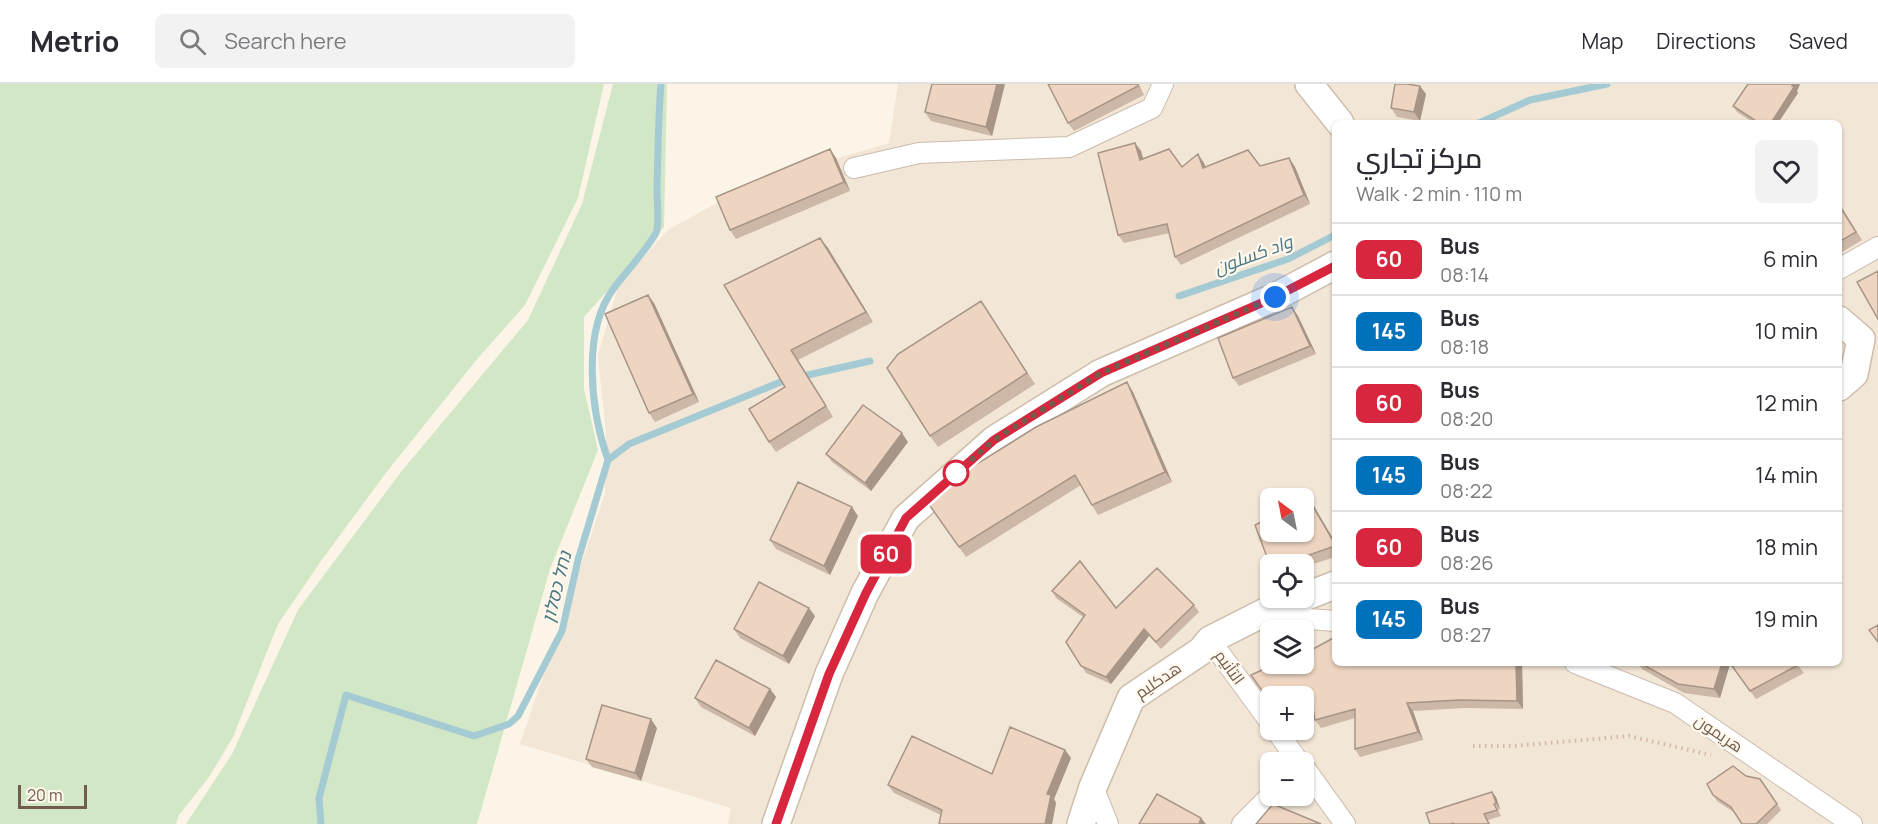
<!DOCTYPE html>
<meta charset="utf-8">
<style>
body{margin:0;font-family:Manrope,Cairo,"Noto Sans Hebrew",sans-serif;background:#f2f2f3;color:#2b2b33;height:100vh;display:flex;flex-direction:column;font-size:22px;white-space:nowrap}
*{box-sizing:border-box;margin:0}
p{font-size:20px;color:#7c7c81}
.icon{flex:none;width:33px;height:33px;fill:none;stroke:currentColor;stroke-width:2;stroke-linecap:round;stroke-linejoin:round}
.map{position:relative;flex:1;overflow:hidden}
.drawer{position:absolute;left:1332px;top:36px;width:510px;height:546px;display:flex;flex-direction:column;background:#fff;border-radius:9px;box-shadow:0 2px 4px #0004}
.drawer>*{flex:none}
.badge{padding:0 12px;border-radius:9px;font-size:21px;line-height:39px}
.needle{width:39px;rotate:328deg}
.buttons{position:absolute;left:1260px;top:404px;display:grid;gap:12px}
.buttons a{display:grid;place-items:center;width:54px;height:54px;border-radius:9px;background:#fff;box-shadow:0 2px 4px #0004;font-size:30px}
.scale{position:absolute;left:18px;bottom:15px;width:69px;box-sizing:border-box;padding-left:6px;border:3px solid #725c4d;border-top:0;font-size:16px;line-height:21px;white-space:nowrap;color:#725c4d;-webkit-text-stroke:4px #fef8ed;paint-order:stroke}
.you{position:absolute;width:30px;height:30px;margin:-15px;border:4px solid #fff;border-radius:50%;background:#1a73e8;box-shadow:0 0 0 9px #1a73e833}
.map>.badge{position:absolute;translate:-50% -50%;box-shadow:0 0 0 3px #fff}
.round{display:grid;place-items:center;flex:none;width:63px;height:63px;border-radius:9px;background:#f2f2f3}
.head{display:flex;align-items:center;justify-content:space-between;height:102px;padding:0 24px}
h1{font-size:28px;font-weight:600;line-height:45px}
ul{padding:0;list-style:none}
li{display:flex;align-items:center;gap:18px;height:72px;padding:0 24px;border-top:2px solid #e1e1e2}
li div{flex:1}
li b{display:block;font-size:22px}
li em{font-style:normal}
li .badge{min-width:66px;font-weight:700;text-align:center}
header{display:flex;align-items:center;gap:36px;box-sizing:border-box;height:84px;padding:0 30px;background:#fff;border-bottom:2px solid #e1e1e2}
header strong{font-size:28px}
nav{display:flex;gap:33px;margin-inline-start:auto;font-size:21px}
.search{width:420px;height:54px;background:#f2f2f3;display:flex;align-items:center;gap:15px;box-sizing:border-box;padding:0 21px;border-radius:9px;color:#7c7c81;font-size:22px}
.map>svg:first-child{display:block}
.residential{fill:#f2e6d6;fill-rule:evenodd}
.green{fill:#d2e7c6}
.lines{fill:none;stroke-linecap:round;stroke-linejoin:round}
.stream{stroke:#a4cad4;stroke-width:7}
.street-casing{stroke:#ccbcae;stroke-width:22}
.secondary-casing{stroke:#cebdab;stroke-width:30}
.path{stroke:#d3b8a4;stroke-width:4;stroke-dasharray:1.5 4.5;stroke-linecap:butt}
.street{stroke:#fff;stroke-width:20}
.secondary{stroke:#fff;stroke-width:27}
.wall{fill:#cdb7a6}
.shaded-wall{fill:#a79587}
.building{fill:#eed5c1;stroke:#a79587;stroke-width:1.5}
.line-casing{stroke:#fff;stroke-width:14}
.line{stroke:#d7263d;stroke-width:9}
.walk{stroke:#725c4d;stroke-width:6;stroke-dasharray:0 10.8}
.stop-dot{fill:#fff;stroke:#d7263d;stroke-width:3}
.labels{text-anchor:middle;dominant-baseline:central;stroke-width:4.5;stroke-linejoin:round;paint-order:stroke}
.street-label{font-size:16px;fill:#725c4d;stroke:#fef8ed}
.water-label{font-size:18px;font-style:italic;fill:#497784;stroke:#fef8ed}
</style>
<header>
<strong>Metrio</strong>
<div class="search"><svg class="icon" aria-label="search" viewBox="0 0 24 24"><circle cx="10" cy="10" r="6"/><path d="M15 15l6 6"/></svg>Search here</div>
<nav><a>Map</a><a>Directions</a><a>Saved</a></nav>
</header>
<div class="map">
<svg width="1878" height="740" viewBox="0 0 1878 740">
<rect width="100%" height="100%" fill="#fbf4e7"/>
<path class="residential" d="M 898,0 L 1878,0 L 1878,740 L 728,740 L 731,724 L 520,660 L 605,410 L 606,349 L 598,271 L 619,200 L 668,146 L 751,100 L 889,59 ZM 1335,39 L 1839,39 L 1839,579 L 1335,579 ZM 1270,414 L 1304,414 L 1304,447 L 1270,447 ZM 1270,480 L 1304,480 L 1304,513 L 1270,513 ZM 1270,546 L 1304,546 L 1304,579 L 1270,579 ZM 1270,612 L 1304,612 L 1304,645 L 1270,645 ZM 1270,678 L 1304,678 L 1304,711 L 1270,711 Z"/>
<path class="green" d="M 0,0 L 604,0 L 578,114 L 525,221 L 478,274 L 385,390 L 321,477 L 278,540 L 233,653 L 209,693 L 179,731 L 176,740 L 0,740 Z
M 613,0 L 667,0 L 664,143 L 584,233 L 584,305 L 598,366 L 550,485 L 477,740 L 186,740 L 232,670 L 298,526 L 401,388 L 528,236 L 582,120 Z"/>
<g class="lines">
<path class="stream" d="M 1479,39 L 1530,16 L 1607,0
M 1179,212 L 1288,175 L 1335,151
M 799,293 L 870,277
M 608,376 C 591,328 581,247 614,204 C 622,193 655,156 657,146 C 659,133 657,118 657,105 C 658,70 658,35 661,0
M 321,740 L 319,714 L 346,611 L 474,652 L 509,640 L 518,632 L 562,547 L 578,476 L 608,376 L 629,360 L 788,295"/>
<defs>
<path id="street" d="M 854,84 L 919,69 L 1069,63 L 1152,24 L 1163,0
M 1839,185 L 1878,163
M 1269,526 L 1295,534 L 1335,537
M 1210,556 L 1270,638
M 1575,579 L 1675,619 L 1852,740
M 1275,645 L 1299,678
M 1304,683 L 1345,740
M 1093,703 L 1108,740
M 1242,740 L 1271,711"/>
<path id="secondary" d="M 1309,0 L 1340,39
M 1839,236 L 1861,255 L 1854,290 L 1839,303
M 1304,513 L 1335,501
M 776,740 L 829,590 L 865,509 L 906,434 L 994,356 L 1101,289 L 1275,213 L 1335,181
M 1081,740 L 1093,703 L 1131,614 L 1201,567 L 1210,556 L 1269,526 L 1303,513"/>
</defs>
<use href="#street" class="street-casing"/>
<use href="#secondary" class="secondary-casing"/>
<path class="path" d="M 1473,662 L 1514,662 L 1629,652 L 1711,671"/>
<use href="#street" class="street"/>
<use href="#secondary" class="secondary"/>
</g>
<path class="wall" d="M 932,0 L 1005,0 L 992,52 L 931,37 L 925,28 Z
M 1048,0 L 1139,0 L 1144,11 L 1074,47 L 1068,39 Z
M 1748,0 L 1800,0 L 1797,7 L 1798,9 L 1778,39 L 1754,39 L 1737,28 L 1733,22 Z
M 1426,10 L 1420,37 L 1397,33 L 1391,24 Z
M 1135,59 L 1141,67 L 1143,75 L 1182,83 L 1204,79 L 1205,83 L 1260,82 L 1289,74 L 1295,83 L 1310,120 L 1181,181 L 1175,173 L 1170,149 L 1124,159 L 1118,151 Z
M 830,65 L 836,74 L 850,107 L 736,155 L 730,146 Z
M 1839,119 L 1862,156 L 1839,170 Z
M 828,164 L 873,238 L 798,276 L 833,333 L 776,368 L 769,358 L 785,303 L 724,201 Z
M 981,217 L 1035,300 L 938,363 L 930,352 Z
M 654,219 L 699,318 L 655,338 L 649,329 Z
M 1292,223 L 1298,232 L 1316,270 L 1239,302 L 1233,294 Z
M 1127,298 L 1133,308 L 1172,398 L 1098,431 L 1092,421 L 1081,401 L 966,473 L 928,419 Z
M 908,358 L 871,407 L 832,378 L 826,370 Z
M 1308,414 L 1335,458 L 1335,473 L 1304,483 L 1304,480 L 1270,480 Z
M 858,432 L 830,491 L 776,465 L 770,456 Z
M 1052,507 L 1116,524 L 1194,521 L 1199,528 L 1161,565 L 1149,552 L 1111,600 L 1086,589 L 1066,558 L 1083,533 L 1056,514 Z
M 815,532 L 789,580 L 740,554 L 734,545 Z
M 1335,579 L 1522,579 L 1523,625 L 1464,624 L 1413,627 L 1423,656 L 1360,673 L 1355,665 L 1355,634 L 1321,644 L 1315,636 L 1312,617 L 1304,621 L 1304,612 L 1270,612 Z
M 1638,579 L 1796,579 L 1804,589 L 1756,615 L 1730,580 L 1720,614 L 1684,609 L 1642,585 Z
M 770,605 L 776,613 L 755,652 L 701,623 L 695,614 Z
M 657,644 L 641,697 L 592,683 L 586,675 Z
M 1065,666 L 1071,674 L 1054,715 L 1056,719 L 1052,740 L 939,740 L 941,731 L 894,709 L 888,701 L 992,690 Z
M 1746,692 L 1760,695 L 1781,726 L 1767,740 L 1742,740 L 1735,729 L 1717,717 L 1713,711 Z
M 1492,708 L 1496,713 L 1500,725 L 1498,726 L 1501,732 L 1488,736 L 1490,740 L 1430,740 Z"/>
<path class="shaded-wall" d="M 997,0 L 1005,0 L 992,52 L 986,43 Z
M 1793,0 L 1800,0 L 1797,7 L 1798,9 L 1778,39 L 1771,39 Z
M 1420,2 L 1426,10 L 1420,37 L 1414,28 Z
M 1135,59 L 1141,67 L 1146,85 L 1140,76 Z
M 830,65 L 836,74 L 850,107 L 844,98 Z
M 1198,70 L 1204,79 L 1209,92 L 1203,84 Z
M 1289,74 L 1295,83 L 1310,120 L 1304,111 Z
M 820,154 L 828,164 L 873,238 L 866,228 Z
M 648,211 L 654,219 L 699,318 L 693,310 Z
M 1292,223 L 1298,232 L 1316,270 L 1310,262 Z
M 791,266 L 798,276 L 833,333 L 826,322 Z
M 1127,298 L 1133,308 L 1172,398 L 1165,388 Z
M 902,349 L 908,358 L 871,407 L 865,399 Z
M 1308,414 L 1314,422 L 1335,458 L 1335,460 Z
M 852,423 L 858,432 L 830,491 L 824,482 Z
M 809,524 L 815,532 L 789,580 L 783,572 Z
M 1144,545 L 1149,552 L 1111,600 L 1106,593 Z
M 1516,579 L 1522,579 L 1523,625 L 1517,617 Z
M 1722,579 L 1730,580 L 1720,614 L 1714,605 Z
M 770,605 L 776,613 L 755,652 L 749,644 Z
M 1407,619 L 1413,627 L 1423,656 L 1418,648 Z
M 651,635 L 657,644 L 641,697 L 635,689 Z
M 1065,666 L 1071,674 L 1054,715 L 1056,719 L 1052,740 L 1045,740 L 1047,710 Z
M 1492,708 L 1496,713 L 1500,725 L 1496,719 Z
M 1201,734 L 1206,740 L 1199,740 Z"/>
<path class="building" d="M 932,0 L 997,0 L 986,43 L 925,28 Z
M 1048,0 L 1137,0 L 1138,2 L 1068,39 Z
M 1395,0 L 1407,0 L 1420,2 L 1414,28 L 1391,24 Z
M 1748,0 L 1793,0 L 1792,2 L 1794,3 L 1771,39 L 1759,39 L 1733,22 Z
M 1135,59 L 1140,76 L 1169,65 L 1182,83 L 1198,70 L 1203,84 L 1248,66 L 1260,82 L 1289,74 L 1304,111 L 1175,173 L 1167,140 L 1118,151 L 1098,69 Z
M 830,65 L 844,98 L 730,146 L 716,113 Z
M 1839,121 L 1856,148 L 1839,158 Z
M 820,154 L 866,228 L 791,266 L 826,322 L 769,358 L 749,325 L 785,303 L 724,201 Z
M 1878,187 L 1878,235 L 1857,198 Z
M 648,211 L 693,310 L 649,329 L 605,230 Z
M 981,217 L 1027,289 L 930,352 L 887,284 L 898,270 Z
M 1292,223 L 1310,262 L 1233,294 L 1218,254 Z
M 1127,298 L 1165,388 L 1092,421 L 1075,391 L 959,463 L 928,419 L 964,388 L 1036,343 Z
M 863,321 L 902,349 L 865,399 L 826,370 Z
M 798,398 L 852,423 L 824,482 L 770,456 Z
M 1308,414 L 1335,460 L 1335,462 L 1283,480 L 1270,481 L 1255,441 L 1270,433 L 1270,447 L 1304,447 L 1304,416 Z
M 1080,477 L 1116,524 L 1157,484 L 1194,521 L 1156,558 L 1144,545 L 1106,593 L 1081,582 L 1066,558 L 1085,531 L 1052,507 Z
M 759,498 L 809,524 L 783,572 L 734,545 Z
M 1878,541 L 1878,558 L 1869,546 Z
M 1335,553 L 1335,579 L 1516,579 L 1517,617 L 1459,616 L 1407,619 L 1418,648 L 1355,665 L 1355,625 L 1315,636 L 1310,607 L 1299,612 L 1270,612 L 1270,618 L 1251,591 L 1277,579 L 1304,579 L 1304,570 Z
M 716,576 L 770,605 L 749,644 L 695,614 Z
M 1640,579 L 1722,579 L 1714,605 L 1678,600 Z
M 1730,579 L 1796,579 L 1798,581 L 1750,607 Z
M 602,621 L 651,635 L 635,689 L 586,675 Z
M 1010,643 L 1065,666 L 1047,710 L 1051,711 L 1045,740 L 939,740 L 942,726 L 888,701 L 912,652 L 992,690 Z
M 1733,682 L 1746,692 L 1760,695 L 1777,720 L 1756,740 L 1742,740 L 1731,723 L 1713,711 L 1707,700 Z
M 1492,708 L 1496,719 L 1494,720 L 1497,726 L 1484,730 L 1489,740 L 1454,740 L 1453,739 L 1451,740 L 1430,740 L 1426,729 Z
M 1157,710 L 1201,734 L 1199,740 L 1139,740 Z
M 1273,720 L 1321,740 L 1256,740 Z"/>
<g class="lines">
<defs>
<path id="line" d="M 776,740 L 829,590 L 866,509 L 906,434 L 994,356 L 1101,289 L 1275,213 L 1335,182"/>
</defs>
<use href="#line" class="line-casing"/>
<use href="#line" class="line"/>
<path class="walk" d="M 956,389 L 994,356 L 1101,289 L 1275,213"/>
</g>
<circle class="stop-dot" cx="956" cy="389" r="12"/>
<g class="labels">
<g class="street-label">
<text transform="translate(1230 583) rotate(54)">التأنيم</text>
<text transform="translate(1158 596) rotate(-34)">هدكليم</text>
<text transform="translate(1719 649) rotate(34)">هريمون</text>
</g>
<g class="water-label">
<text transform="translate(1253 170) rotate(-20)">واد كسلون</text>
<text transform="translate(556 503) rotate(-76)">נחל כסלון</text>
</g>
</g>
</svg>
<div class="buttons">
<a><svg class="needle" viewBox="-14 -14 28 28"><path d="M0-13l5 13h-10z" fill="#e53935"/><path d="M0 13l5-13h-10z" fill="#7c7c81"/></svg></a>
<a><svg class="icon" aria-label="locate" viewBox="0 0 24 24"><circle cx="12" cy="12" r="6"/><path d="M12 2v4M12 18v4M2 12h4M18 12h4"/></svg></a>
<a><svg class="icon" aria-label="layers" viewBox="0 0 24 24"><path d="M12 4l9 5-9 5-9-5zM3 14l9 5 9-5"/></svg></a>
<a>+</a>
<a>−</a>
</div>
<div class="scale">20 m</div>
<div class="you" style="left:1275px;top:213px"></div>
<b class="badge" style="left:886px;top:470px;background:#d7263d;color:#fff">60</b>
<section class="drawer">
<div class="head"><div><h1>مركز تجاري</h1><p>Walk · 2 min · 110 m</p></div><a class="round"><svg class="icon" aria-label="heart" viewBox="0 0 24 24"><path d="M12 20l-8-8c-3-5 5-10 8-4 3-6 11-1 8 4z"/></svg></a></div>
<ul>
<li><span class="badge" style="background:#d7263d;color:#fff">60</span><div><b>Bus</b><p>08:14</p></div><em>6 min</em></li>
<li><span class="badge" style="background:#0072bc;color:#fff">145</span><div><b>Bus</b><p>08:18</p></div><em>10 min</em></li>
<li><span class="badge" style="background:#d7263d;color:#fff">60</span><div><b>Bus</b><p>08:20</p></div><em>12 min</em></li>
<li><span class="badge" style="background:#0072bc;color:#fff">145</span><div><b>Bus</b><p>08:22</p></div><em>14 min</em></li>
<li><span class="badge" style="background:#d7263d;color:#fff">60</span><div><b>Bus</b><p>08:26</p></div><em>18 min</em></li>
<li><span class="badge" style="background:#0072bc;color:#fff">145</span><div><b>Bus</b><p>08:27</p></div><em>19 min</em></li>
</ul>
</section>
</div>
